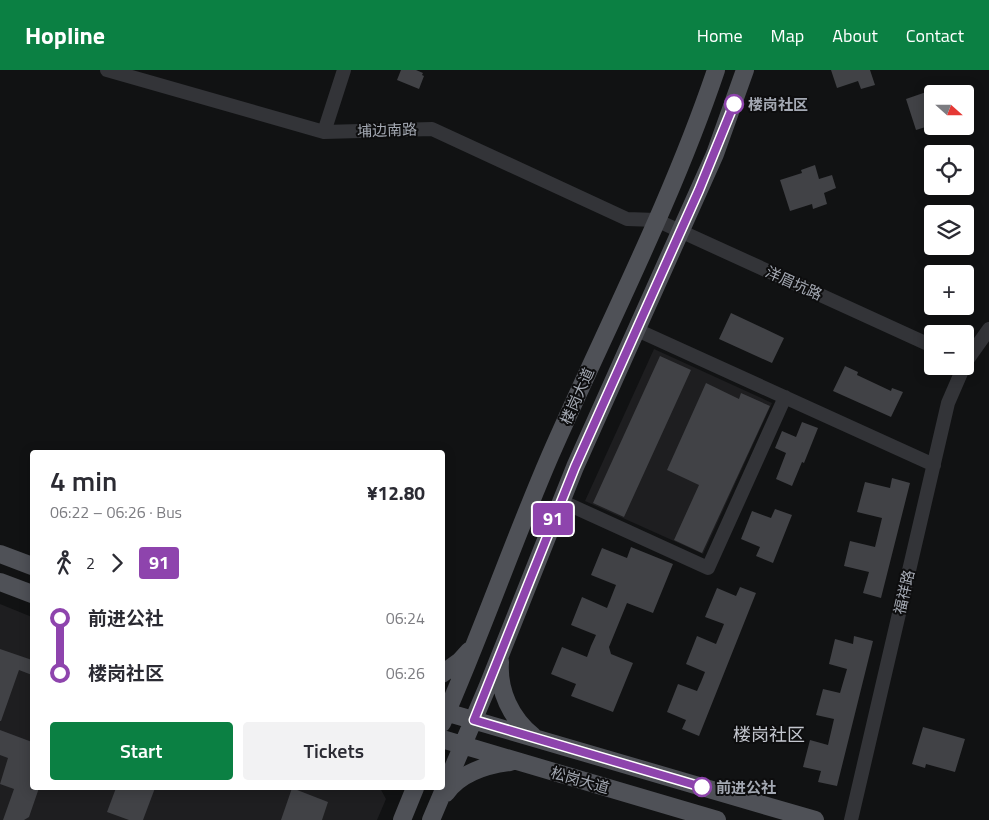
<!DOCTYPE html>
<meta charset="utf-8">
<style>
body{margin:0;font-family:"Titillium Web","Noto Sans SC",sans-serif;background:#f2f2f3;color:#2b2b33;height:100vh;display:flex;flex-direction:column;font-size:19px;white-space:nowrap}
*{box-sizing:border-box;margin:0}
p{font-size:16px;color:#7c7c81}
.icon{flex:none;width:28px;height:28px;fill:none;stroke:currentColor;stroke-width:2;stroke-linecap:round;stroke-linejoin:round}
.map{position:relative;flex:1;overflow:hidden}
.details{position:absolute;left:30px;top:380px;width:415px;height:340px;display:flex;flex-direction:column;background:#fff;border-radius:5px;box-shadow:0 2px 12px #0003}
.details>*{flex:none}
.badge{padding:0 10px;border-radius:4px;font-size:18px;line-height:32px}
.needle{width:32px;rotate:111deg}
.controls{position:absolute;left:924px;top:15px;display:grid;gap:10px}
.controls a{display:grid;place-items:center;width:50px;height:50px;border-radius:5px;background:#fff;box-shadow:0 2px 12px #0003;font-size:25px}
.map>.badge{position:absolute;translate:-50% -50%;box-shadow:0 0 0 2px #fff}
.legs{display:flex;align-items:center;gap:8px;height:55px;padding:0 20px;font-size:16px}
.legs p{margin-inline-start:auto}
.head{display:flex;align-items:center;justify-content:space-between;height:85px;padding:0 20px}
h1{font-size:28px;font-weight:600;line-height:38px}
.cta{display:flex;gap:10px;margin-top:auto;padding:10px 20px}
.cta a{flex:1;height:58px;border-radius:5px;background:#0b8043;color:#fff;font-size:20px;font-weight:600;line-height:58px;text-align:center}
.cta a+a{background:#f2f2f3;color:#2b2b33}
ul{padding:0 20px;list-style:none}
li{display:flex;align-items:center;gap:18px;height:55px;font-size:19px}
li i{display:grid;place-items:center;width:8px;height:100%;margin:0 6px;background:currentColor}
li i::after{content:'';width:12px;height:12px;margin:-6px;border:4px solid;border-radius:50%;background:#fff}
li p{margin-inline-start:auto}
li:first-child i{background:linear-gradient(#0000 50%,currentColor 0)}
li:last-child i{background:linear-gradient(currentColor 50%,#0000 0)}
header{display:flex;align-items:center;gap:30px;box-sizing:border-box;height:70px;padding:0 25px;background:#0b8043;color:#fff}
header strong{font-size:24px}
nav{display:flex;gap:28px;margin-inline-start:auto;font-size:18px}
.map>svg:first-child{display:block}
.built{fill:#1e1e20}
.building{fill:#414246}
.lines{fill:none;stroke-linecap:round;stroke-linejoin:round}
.minor{stroke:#333438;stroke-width:14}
.major{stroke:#4f5157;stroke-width:18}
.line-1-casing{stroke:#fff;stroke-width:11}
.line-1{stroke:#8e44ad;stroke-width:8}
.stop-1-dot{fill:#fff;stroke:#8e44ad;stroke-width:2.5}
.labels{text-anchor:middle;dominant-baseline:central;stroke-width:4;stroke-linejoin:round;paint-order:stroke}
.stop-label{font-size:15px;font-weight:bold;fill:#a4a9b3;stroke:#0d0d0e;text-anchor:start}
.street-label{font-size:15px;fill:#a4a9b3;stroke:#0d0d0e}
.quarter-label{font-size:18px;fill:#c4c7cf;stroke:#0d0d0e}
</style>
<header>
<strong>Hopline</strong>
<nav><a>Home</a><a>Map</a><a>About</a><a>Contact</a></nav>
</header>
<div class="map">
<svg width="989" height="750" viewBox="0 0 989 750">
<rect width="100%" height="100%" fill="#111213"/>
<path class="built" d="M 654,279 L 772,333 L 703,484 L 585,431 Z
M 0,534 L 32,547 L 32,718 L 380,718 L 386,729 L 377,750 L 0,750 Z"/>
<path class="building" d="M 401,0 L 416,0 L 423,3 L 422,5 L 424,6 L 419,19 L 397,10 Z
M 831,0 L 870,0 L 875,15 L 861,19 L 858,11 L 837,18 Z
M 932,20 L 932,55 L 916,60 L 906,29 Z
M 815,95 L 819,109 L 832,105 L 836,118 L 824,123 L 827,134 L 813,139 L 812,134 L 790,141 L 780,110 L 802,103 L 801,100 Z
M 731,243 L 784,268 L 772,293 L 719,269 Z
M 660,286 L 691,300 L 624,447 L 593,433 Z
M 845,296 L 858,302 L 857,305 L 891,321 L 892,318 L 903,322 L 891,347 L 833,321 Z
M 706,313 L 739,329 L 741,323 L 770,336 L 702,483 L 674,470 L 699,415 L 667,400 Z
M 802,352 L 818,358 L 804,393 L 802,392 L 792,416 L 776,409 L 786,383 L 775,378 L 782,361 L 796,367 Z
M 892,408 L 910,413 L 881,528 L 863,523 L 869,502 L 844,496 L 850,471 L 875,477 L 882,448 L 857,442 L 865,412 L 890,418 Z
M 775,439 L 792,445 L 773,493 L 756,486 L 760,477 L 741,469 L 752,441 L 771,448 Z
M 631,477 L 673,494 L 653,543 L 627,533 L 609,577 L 611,584 L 633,593 L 613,642 L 571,626 L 576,614 L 551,604 L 562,577 L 587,587 L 591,576 L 596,565 L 571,555 L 582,527 L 607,538 L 616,515 L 591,505 L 602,478 L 627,488 Z
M 740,517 L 756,523 L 699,666 L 682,659 L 686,650 L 667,642 L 678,614 L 697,621 L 701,612 L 705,602 L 686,594 L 697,566 L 716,574 L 724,554 L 705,547 L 717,518 L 736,526 Z
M 854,566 L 873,571 L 837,716 L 818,712 L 821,701 L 803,697 L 810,670 L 828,675 L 834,649 L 816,645 L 823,619 L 840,623 L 847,599 L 829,594 L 835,569 L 853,574 Z
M 0,579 L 32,590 L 32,605 L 19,600 L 1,651 L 0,651 Z
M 923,657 L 965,669 L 955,702 L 926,694 L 925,698 L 912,694 Z
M 0,660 L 32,672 L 32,718 L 39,718 L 29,747 L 24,750 L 3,750 L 14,719 L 0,714 L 8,688 L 0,685 Z
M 116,718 L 155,718 L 143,750 L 129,750 L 107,742 Z
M 292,718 L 328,732 L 322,750 L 281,750 Z"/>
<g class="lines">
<path class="minor" d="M 107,0 L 324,62 L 432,59 L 627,149 L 656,150 L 932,276
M 324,62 L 344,0
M 637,260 L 934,395
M 965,293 L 989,259
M 561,431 L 708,498 L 785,327
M 851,750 L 948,333 L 964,296"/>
<path class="major" d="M 0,484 L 32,496
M 0,512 L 32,524
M 500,592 C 498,621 511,648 533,666
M 442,604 L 460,591 L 469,581
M 442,641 L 815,750
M 442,653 C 481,565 512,474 550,386 C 606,258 671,133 716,0
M 442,669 L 717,750
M 446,723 C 461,702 486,695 510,692
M 402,750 L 415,718
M 431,750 L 487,618 L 575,397 L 715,84 L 745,0"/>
</g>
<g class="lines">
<defs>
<path id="line-1" d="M 702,717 L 474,650 L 575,397 L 699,120 L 734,34"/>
</defs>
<use href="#line-1" class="line-1-casing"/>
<use href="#line-1" class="line-1"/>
</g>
<g class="stop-1-dot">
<circle cx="734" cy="34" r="9"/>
<circle cx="702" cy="717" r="9"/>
</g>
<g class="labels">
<g class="stop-label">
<text x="748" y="34">楼岗社区</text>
<text x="716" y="717">前进公社</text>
</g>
<g class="street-label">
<text transform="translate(387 60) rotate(-2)">埔边南路</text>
<text transform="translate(794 213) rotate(24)">洋眉坑路</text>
<text transform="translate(577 326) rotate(-66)">楼岗大道</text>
<text transform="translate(904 522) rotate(-77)">福祥路</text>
<text transform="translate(580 710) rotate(16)">松岗大道</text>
</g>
<g class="quarter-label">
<text x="769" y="664">楼岗社区</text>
</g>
</g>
</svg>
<div class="controls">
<a><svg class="needle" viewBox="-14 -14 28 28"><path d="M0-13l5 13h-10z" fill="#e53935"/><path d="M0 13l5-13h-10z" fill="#7c7c81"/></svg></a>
<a><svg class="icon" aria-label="locate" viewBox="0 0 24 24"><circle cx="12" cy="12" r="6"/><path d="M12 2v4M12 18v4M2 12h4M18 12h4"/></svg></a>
<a><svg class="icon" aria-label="layers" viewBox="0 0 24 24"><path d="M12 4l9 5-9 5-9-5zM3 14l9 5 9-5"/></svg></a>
<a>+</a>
<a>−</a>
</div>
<b class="badge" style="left:553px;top:449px;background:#8e44ad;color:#fff">91</b>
<section class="details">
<div class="head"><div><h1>4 min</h1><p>06:22 – 06:26 · Bus</p></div><b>¥12.80</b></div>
<div class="legs"><svg class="icon" aria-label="walk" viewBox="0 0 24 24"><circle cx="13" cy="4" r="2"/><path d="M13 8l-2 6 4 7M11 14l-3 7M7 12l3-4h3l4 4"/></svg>2<svg class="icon" aria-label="forward" viewBox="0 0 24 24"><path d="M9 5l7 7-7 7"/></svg><b class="badge" style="background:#8e44ad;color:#fff">91</b></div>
<ul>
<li><i style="color:#8e44ad"></i><b>前进公社</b><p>06:24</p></li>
<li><i style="color:#8e44ad"></i><b>楼岗社区</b><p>06:26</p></li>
</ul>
<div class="cta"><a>Start</a><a>Tickets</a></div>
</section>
</div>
